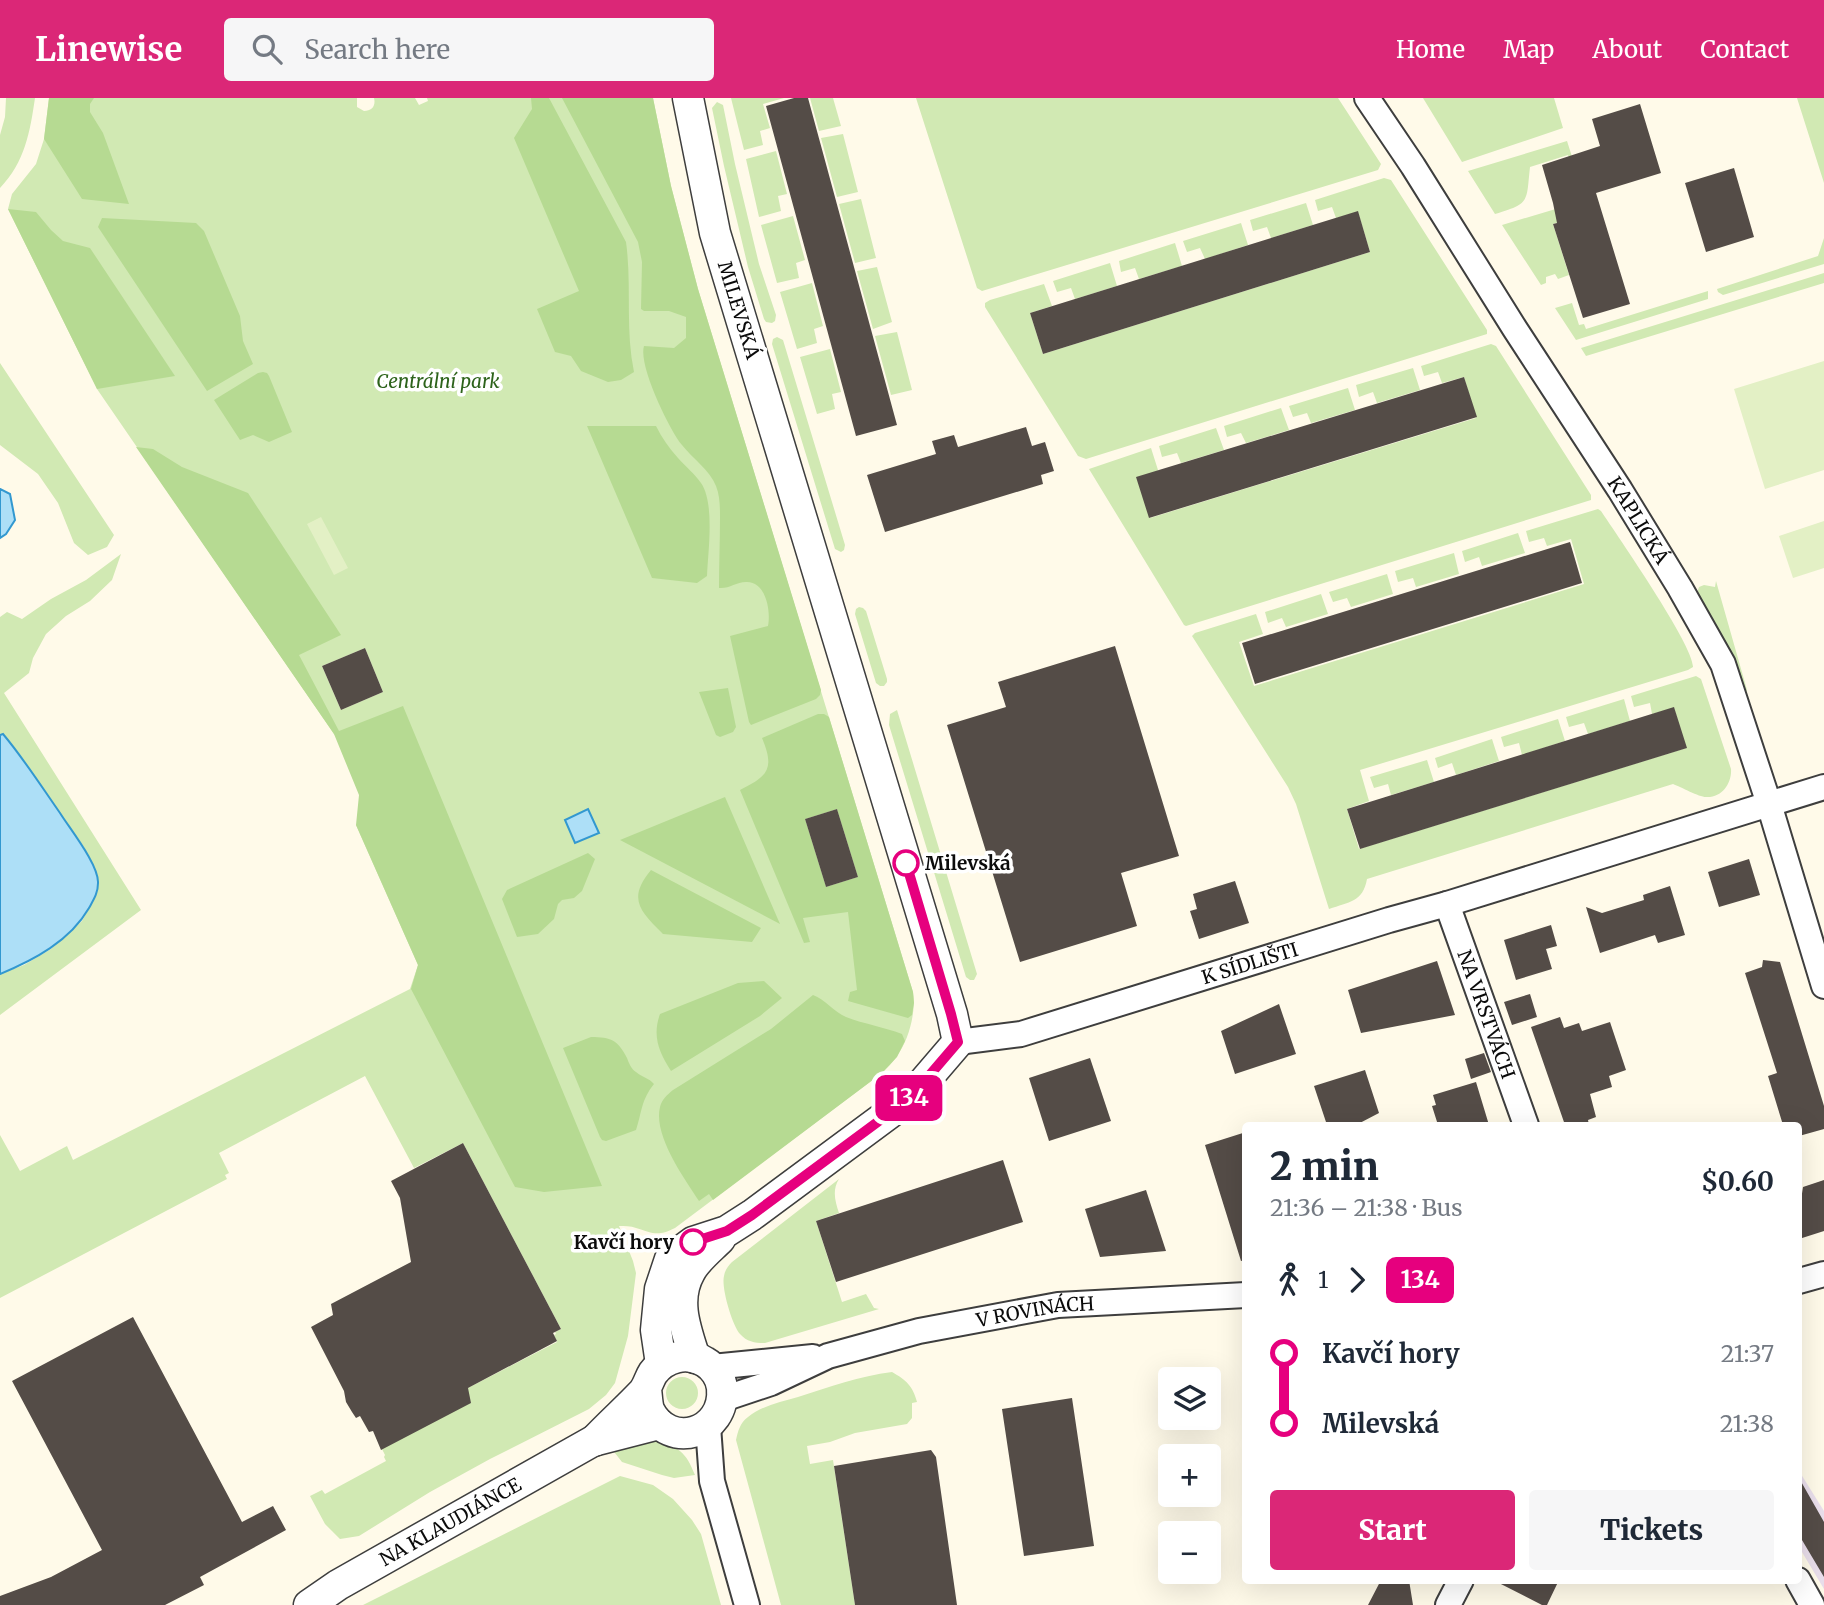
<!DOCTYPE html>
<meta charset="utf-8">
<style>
body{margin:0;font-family:Merriweather,serif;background:#f6f6f7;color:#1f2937;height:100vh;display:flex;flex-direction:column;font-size:26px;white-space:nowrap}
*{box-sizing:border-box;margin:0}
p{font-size:23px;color:#747a83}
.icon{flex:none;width:38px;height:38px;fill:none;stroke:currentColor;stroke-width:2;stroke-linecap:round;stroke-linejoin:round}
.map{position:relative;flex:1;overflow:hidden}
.sheet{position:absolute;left:1242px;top:1024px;width:560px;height:462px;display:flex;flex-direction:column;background:#fff;border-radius:7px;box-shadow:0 7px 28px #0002}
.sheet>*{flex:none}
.badge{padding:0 14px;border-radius:10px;font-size:24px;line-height:46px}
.tools{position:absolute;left:1158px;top:1269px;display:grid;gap:14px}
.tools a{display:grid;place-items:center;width:63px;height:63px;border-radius:7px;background:#fff;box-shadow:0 7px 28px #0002;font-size:35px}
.map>.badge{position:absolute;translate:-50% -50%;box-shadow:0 0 0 4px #fff}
.legs{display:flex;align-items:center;gap:10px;height:77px;padding:0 28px;font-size:23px}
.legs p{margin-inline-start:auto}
.head{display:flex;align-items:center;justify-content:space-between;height:119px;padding:0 28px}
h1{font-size:38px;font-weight:800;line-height:52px}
.action{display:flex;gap:14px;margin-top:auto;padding:14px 28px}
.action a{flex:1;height:80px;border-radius:7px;background:#db2777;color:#fff;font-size:28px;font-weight:800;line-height:80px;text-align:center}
.action a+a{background:#f6f6f7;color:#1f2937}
ul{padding:0 28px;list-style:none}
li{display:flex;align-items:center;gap:24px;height:70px;font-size:26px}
li i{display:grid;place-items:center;width:10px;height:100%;margin:0 9px;background:currentColor}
li i::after{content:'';width:18px;height:18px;margin:-9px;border:5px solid;border-radius:50%;background:#fff}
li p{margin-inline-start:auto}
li:first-child i{background:linear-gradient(#0000 50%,currentColor 0)}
li:last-child i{background:linear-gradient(currentColor 50%,#0000 0)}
header{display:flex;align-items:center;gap:42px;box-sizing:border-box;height:98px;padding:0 35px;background:#db2777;color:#fff}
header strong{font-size:33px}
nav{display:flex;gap:38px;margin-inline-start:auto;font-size:24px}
.search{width:490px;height:63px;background:#f6f6f7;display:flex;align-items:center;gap:18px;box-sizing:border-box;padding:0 24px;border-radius:7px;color:#747a83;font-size:26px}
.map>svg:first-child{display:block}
.industrial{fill:#e9deeb}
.green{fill:#d1e9b3;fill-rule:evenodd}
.forest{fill:#b6da92;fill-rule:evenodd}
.pitch{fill:#e3f0c5}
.water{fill:#addff7;stroke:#3298d0;stroke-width:2}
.building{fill:#544c47}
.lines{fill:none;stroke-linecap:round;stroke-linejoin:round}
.minor-casing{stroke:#3e3e3e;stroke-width:28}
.tertiary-casing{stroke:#3e3e3e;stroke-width:33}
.minor{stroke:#fff;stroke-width:24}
.tertiary{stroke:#fff;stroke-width:30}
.line-1-casing{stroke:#fff;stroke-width:16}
.line-1{stroke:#e6007e;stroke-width:10}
.stop-1-dot{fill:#fff;stroke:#e6007e;stroke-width:3.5}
.labels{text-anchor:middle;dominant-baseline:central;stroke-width:7;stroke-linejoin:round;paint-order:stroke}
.street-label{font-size:19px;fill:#0b0b0b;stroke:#fff}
.park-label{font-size:19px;font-style:italic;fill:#2d631b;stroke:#fff}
.stop-label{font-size:19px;font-weight:bold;fill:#0b0b0b;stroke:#fff;text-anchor:start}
</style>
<header>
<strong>Linewise</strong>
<div class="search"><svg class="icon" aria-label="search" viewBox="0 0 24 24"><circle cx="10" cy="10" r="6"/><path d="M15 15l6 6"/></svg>Search here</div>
<nav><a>Home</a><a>Map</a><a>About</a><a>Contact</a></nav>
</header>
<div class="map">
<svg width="1824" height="1507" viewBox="0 0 1824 1507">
<rect width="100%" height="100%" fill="#fffae9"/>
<path class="industrial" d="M 1799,1373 L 1824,1413 L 1824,1491 L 1799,1449 Z"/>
<path class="green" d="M 6,0 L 35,0 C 30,34 25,64 0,90 L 0,37 L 5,19 Z
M 49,0 L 357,0 L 357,9 L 364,13 C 372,13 376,8 374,0 L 415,0 L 419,7 L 428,3 L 427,0 L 653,0 L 671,88 L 698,191 L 913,894 C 916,915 909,941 897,958 C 893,964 887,970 882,975 L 675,1130 C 657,1139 653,1135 636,1130 C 631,1128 624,1128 619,1128 L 633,1163 L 636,1175 L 628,1238 L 615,1285 L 606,1297 L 589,1311 L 490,1361 L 430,1394 L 359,1438 L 340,1441 L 325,1426 L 310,1398 L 322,1392 L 325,1396 L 386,1363 L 384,1359 L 385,1357 L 382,1351 L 464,1292 L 557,1244 L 554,1237 L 556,1236 L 555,1234 L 561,1231 L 463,1045 L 414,1070 L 365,978 L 219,1055 L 229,1075 L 225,1077 L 227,1081 L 0,1200 L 0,1037 L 20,1073 L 67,1048 L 73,1062 L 410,891 L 418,867 L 356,727 L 385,702 L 334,636 L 97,291 L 8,111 L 12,96 L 36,66 L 44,41 ZM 365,550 L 383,594 L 341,612 L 322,568 ZM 837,711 L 858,779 L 826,789 L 805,721 Z
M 731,0 L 784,0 L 763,6 L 770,30 L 760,33 L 763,47 L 744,52 Z
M 810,0 L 833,0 L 841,28 L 819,33 Z
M 916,0 L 1338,0 L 1381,66 L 1378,72 L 982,193 L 977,190 Z
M 1423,0 L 1554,0 L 1563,30 L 1462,64 Z
M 1797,0 L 1824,0 L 1824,85 Z
M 717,4 L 723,7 L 735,66 L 759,166 L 776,217 L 775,223 L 772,225 L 766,224 L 764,221 L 748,169 L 724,68 L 712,10 Z
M 843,36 L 858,94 L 837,99 L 821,40 Z
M 1567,43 L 1590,115 L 1553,126 L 1569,177 L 1558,181 L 1555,176 L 1546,179 L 1546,185 L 1541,187 L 1502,127 L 1579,104 L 1579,92 L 1568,57 L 1530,69 C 1526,104 1531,105 1495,116 L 1468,73 Z
M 776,53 L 787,96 L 778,98 L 781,113 L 759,119 L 746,61 Z
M 1384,80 L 1391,82 L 1487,232 L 1487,236 L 1086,361 L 1078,358 L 985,209 L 985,205 L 990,202 L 1044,186 L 1052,208 L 1030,215 L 1043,256 L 1370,154 L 1358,114 L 1336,120 L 1332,109 L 1318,113 L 1315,102 Z
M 861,101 L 876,160 L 855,165 L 839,106 Z
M 1306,105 L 1313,127 L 1271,140 L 1267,129 L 1253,133 L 1250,122 Z
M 793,118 L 805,162 L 796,165 L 799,180 L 777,185 L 761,127 Z
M 1241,125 L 1248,147 L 1205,161 L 1200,150 L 1187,154 L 1183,143 Z
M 1824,140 L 1824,166 L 1723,197 L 1718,194 L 1717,191 L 1818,158 Z
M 1175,145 L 1182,168 L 1139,181 L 1135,170 L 1121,174 L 1119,163 Z
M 1110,165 L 1117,188 L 1075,201 L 1071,190 L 1057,194 L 1053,183 Z
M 877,169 L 892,224 L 873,231 L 857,173 Z
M 1824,175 L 1824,185 L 1586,258 L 1581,250 Z
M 812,185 L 823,228 L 814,231 L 817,245 L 797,251 L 780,194 Z
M 1708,193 L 1708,201 L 1576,242 L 1555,210 L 1572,205 L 1579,227 L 1584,226 L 1586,231 Z
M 897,234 L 912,292 L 891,297 L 875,238 Z
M 777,239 L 783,242 L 845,447 L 844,452 L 841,454 L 835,451 L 772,246 L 773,241 Z
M 1491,246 L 1496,248 L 1591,397 L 1591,402 L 1186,528 L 1184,527 L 1089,371 L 1151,350 L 1158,372 L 1148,415 L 1150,420 L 1476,320 L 1464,279 L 1442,285 L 1438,274 L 1424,278 L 1421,268 Z
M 830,251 L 841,294 L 832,296 L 835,311 L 817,316 L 800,259 Z
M 0,265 L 114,437 L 107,449 L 88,457 L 74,445 L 58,405 L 38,376 L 0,347 Z
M 1413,270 L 1420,292 L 1377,305 L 1373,294 L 1359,299 L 1356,287 Z
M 1348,290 L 1355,312 L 1311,325 L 1307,315 L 1293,319 L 1289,308 Z
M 1281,310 L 1289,332 L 1246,345 L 1241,335 L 1227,339 L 1224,328 Z
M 1216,330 L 1224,352 L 1181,365 L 1177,355 L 1162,359 L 1159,348 Z
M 1598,411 L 1601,413 C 1617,437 1694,548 1693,569 L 1688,572 L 1360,672 L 1369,703 L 1347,711 L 1359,751 L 1686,650 L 1674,610 L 1652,616 L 1650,605 L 1634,609 L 1631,598 L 1696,578 L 1701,581 L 1731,671 C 1732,685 1722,700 1706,699 C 1699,699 1681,689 1673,686 L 1367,781 C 1363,804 1349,804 1329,811 L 1296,706 L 1288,689 L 1192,538 L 1195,535 L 1256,516 L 1263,536 L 1239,544 L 1254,588 L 1584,486 L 1571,441 L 1547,448 L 1544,440 L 1529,444 L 1526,433 Z
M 1518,435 L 1525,455 L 1482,468 L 1479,459 L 1465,464 L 1462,453 Z
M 1454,455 L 1459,476 L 1416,489 L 1413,480 L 1398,484 L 1395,473 Z
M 121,456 L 112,482 L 90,503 L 66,518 L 46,536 L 33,560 L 29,575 L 4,595 L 141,812 L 0,917 L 0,876 L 24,867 L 51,851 L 82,823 L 97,796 L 84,749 L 3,636 L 0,637 L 0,519 L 7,514 L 22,521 L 51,501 L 86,482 Z
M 1387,476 L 1393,496 L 1351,509 L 1347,500 L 1333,504 L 1329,494 Z
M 1716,483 L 1747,592 L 1746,594 L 1725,543 L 1697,495 L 1699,489 L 1704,487 L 1715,489 Z
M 1321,496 L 1328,516 L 1286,529 L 1282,520 L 1268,525 L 1265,514 Z
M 859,509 L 863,510 L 866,513 L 887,581 L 887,584 L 884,588 L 880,588 L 876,585 L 855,516 L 856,511 Z
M 1624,601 L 1630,623 L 1588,636 L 1584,625 L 1569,629 L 1566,619 Z
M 897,612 L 977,876 L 974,882 L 970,882 L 966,879 L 889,627 L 890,616 Z
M 1558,621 L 1565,643 L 1522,657 L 1519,645 L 1504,649 L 1501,639 Z
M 1492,641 L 1499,663 L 1456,677 L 1452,665 L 1438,670 L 1435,660 Z
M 1427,662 L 1434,684 L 1391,697 L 1388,686 L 1374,690 L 1370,679 Z
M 839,1081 C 832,1092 835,1103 839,1115 L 816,1123 L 842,1204 L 866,1196 L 874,1210 L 879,1211 L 765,1245 C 755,1245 747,1244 740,1236 C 732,1227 721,1189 724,1178 C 725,1172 728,1168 732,1164 Z
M 892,1274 C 906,1282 913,1288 917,1304 L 912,1305 L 912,1320 L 907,1326 L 855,1335 L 830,1344 L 807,1348 L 810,1366 L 833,1362 L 855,1507 L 781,1507 L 736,1342 C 738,1333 740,1325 748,1319 C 761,1308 781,1304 798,1299 C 829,1289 860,1278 892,1274 Z
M666 1295a16 16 0 1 1 32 0a16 16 0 1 1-32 0Z
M 655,1342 C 679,1349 686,1354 695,1377 L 674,1380 L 662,1377 L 622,1364 L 611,1350 Z
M 620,1378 L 653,1387 L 673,1401 L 692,1422 L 701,1436 L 721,1507 L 363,1507 Z"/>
<path class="forest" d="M 49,0 L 94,0 L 90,6 L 90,14 L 103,35 L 129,106 L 82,101 L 44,41 Z
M 531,0 L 549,0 L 626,144 C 632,187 625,230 634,274 L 621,282 L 608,284 L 581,273 L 571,258 L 555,254 L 537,211 L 579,193 L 514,40 L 532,11 Z
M 562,0 L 653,0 L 671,88 L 698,191 L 821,592 L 820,597 L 816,601 L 751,627 L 749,624 L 730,538 L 768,528 C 771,513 766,483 746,484 C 736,484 729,491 719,490 C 719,466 720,443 720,420 C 720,409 720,398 716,388 C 710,372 692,360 682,347 C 669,331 638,267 644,248 L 674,250 L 686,240 L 686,219 L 669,213 L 644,213 L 641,211 L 642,164 L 638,144 Z
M 8,111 L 36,114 L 51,132 L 63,143 L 90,150 L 175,278 L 97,291 Z
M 102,120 L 196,125 L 204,133 L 240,218 L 243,243 L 253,266 L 207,293 L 98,129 Z
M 263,274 L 267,275 L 269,278 L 292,334 L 269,344 L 253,337 L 240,342 L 214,302 L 258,275 Z
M 587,328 L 656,328 C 662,340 669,350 678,360 C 685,368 695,376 701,385 C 715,405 708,453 707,478 L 697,485 L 652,480 Z
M 136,349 L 153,351 L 182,369 L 248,395 L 341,537 L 299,557 L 339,633 L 403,608 L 602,1088 L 544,1094 L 515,1089 L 411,891 L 418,867 L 356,727 L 359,697 L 334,636 Z
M 728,590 L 736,629 L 733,634 L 720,639 L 716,637 L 699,594 Z
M 818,616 L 824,616 L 829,619 L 913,894 L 914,905 L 912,917 L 908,920 L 848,903 L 850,894 L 857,892 L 848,814 L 803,820 L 810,844 L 804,845 L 740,692 C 768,678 775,671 762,640 ZM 837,711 L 858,779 L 826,789 L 805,721 Z
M 725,699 L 780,826 L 620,742 Z
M 588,755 L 595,761 L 582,793 L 574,800 L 562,802 L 558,806 L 554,821 L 538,836 L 517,839 L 502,801 L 507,792 Z
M 651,772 L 761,830 L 752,844 L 663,836 C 640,813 627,801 651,772 Z
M 764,883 L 782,900 L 760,918 L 671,973 C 659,954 652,938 660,916 L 738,885 Z
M 813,897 C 825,901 834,914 846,919 C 864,926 884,929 902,936 L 905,943 L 897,959 L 882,975 L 713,1102 L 709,1096 L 699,1103 C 684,1080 653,1037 660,1009 C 662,1001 667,997 673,992 L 771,931 Z
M 591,939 C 611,939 618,942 627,960 C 629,965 631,971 636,974 C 642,979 649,980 654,986 C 641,1002 642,1014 636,1032 L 606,1043 L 602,1042 L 600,1039 L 563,950 Z"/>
<path class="pitch" d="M 1824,263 L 1824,372 L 1765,391 L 1734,291 Z
M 321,419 L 348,470 L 334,477 L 307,426 Z
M 1824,423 L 1824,470 L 1793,480 L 1779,438 Z"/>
<path class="water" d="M 0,391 L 10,396 L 15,422 L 6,436 L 0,440 Z
M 3,636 C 24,661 41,688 60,715 C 70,731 99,767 98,785 C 98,795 94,801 89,810 C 70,843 34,862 0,876 L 0,637 Z
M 588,711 L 599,735 L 575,745 L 565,722 Z"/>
<path class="building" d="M 794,0 L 808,0 L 897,327 L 856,338 L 766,8 Z
M 1640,6 L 1661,75 L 1596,95 L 1630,206 L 1583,220 L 1553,126 L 1557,125 L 1553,105 L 1542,67 L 1600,48 L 1592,21 Z
M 1734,70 L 1754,139 L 1706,154 L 1685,85 Z
M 1358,113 L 1370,154 L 1043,256 L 1030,215 Z
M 1464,279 L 1477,319 L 1149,420 L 1136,379 Z
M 1026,329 L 1032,348 L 1045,344 L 1054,373 L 1041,377 L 1043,386 L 885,434 L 867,377 L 936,356 L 932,343 L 954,337 L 958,349 Z
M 1570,444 L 1582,485 L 1255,586 L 1242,545 Z
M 1115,548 L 1179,758 L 1121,775 L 1137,828 L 1020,864 L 947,627 L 1006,609 L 998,584 Z
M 365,550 L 383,594 L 341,612 L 322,568 Z
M 1674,609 L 1687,650 L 1360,751 L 1347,711 Z
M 837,711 L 858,779 L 826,789 L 805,721 Z
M 1749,761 L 1760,797 L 1719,809 L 1708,774 Z
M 1235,783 L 1249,825 L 1199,841 L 1190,813 L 1197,811 L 1193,796 Z
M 1670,788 L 1685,837 L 1658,845 L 1655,837 L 1600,855 L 1586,809 L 1602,815 L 1644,802 L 1643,797 Z
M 1551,827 L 1557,848 L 1546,851 L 1552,871 L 1516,882 L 1504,842 Z
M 1763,862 L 1780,864 L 1824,1008 L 1824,1031 L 1799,1038 L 1799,1027 L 1783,1027 L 1768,978 L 1777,975 L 1745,875 L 1762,869 Z
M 1437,863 L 1455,917 L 1361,935 L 1348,892 Z
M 1530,896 L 1537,919 L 1512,927 L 1504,904 Z
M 1279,906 L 1296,956 L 1235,976 L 1221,933 Z
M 1560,919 L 1564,930 L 1579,925 L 1582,933 L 1610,924 L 1626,972 L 1609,978 L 1612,989 L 1590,996 L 1596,1019 L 1588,1022 L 1589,1027 L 1565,1027 L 1531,929 Z
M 1484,955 L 1491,974 L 1471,981 L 1465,961 Z
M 1090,960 L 1111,1023 L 1049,1043 L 1029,980 Z
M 1365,972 L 1379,1015 L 1356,1027 L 1327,1027 L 1314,988 Z
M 1476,984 L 1489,1027 L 1438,1027 L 1432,1008 L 1436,1007 L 1433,997 Z
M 1246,1034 L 1246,1162 L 1241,1163 L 1205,1047 Z
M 463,1045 L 561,1231 L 553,1235 L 557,1243 L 468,1290 L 471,1305 L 381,1352 L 373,1333 L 369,1334 L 360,1318 L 356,1320 L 352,1314 L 346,1304 L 344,1293 L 311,1229 L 333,1217 L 331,1206 L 411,1164 L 400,1100 L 391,1083 Z
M 1003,1062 L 1023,1124 L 836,1184 L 816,1123 Z
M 1824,1082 L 1824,1133 L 1799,1141 L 1799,1102 L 1801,1102 L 1803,1089 Z
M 1146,1092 L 1166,1153 L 1100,1159 L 1085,1111 Z
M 133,1219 L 242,1424 L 273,1408 L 286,1432 L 200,1479 L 204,1487 L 165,1507 L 0,1507 L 0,1498 L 51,1479 L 102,1452 L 12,1283 Z
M 1072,1300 L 1094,1448 L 1024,1458 L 1002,1311 Z
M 931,1352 L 936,1359 L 957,1507 L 855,1507 L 834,1368 Z
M 1799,1380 L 1824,1424 L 1824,1479 L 1799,1437 Z
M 1381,1482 L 1409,1482 L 1413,1507 L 1368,1507 Z
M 1493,1482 L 1559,1482 L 1547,1507 L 1542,1507 Z"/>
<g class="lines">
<defs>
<g id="minor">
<path id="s1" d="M 1367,0 L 1413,68 L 1515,231 L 1620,392 L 1680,490 L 1723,566 L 1769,706 L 1824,888"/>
<path id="s2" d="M 1447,806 L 1526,1027"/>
<path id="s3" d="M 958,944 L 1021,936 L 1389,822 L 1447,806 L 1824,689"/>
<path d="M 1799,1183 L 1824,1176"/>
<path d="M 712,1269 L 813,1259"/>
<path id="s4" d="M 723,1301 L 771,1285 L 828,1258 L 919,1233 L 1058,1207 L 1246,1197"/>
<path d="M 708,1328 L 712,1383 L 747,1507"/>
<path d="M 1798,1482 L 1812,1507"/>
<path d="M 1448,1507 L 1461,1482"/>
</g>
<g id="tertiary">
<path d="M 695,1260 C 686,1232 674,1202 690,1174 C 696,1162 710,1151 720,1141"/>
<path d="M 661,1266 L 656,1232 L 660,1191 L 670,1161 L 693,1144 L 727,1133 L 752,1117 L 910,1000 L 958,944 L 952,916 L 715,135 L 688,0"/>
<path d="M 594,1343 C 610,1326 627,1311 643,1294 C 648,1288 649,1281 653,1275 C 665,1259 687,1253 705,1264 C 714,1269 721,1280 722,1290 C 726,1336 669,1353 649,1312 C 647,1306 647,1298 646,1291"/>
<path id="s5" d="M 309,1507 L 338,1487 L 593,1343 L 659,1326"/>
</g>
</defs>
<use href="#minor" class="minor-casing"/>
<use href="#tertiary" class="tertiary-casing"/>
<use href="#minor" class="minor"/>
<use href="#tertiary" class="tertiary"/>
</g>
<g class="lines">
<defs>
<path id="line-1" d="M 693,1144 L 727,1133 L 752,1117 L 910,1000 L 958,944 L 951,916 L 906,765"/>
</defs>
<use href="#line-1" class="line-1-casing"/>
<use href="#line-1" class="line-1"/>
</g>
<g class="stop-1-dot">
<circle cx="906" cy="765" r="12"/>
<circle cx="693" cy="1144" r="12"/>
</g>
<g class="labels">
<g class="street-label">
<text transform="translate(739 212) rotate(73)">MILEVSKÁ</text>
<text stroke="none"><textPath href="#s1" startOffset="502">KAPLICKÁ</textPath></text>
<text stroke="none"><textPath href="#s3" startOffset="303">K SÍDLIŠTI</textPath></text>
<text stroke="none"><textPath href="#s2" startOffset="117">NA VRSTVÁCH</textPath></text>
<text stroke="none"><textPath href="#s4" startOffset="326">V ROVINÁCH</textPath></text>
<text stroke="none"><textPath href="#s5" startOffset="164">NA KLAUDIÁNCE</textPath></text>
</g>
<g class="park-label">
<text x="438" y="283">Centrální park</text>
</g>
<g class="stop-label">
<text x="925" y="765">Milevská</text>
<text x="674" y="1144" text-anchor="end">Kavčí hory</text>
</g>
</g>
</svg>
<div class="tools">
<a><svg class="icon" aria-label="layers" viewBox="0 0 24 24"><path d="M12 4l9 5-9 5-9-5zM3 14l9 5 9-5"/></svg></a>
<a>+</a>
<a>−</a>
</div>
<b class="badge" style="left:909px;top:1000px;background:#e6007e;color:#fff">134</b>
<section class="sheet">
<div class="head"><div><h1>2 min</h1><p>21:36 – 21:38 · Bus</p></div><b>$0.60</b></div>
<div class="legs"><svg class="icon" aria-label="walk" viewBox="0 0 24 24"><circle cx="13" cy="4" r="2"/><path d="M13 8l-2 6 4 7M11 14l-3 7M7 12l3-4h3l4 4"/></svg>1<svg class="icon" aria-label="forward" viewBox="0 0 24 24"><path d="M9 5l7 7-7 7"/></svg><b class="badge" style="background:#e6007e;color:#fff">134</b></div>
<ul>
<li><i style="color:#e6007e"></i><b>Kavčí hory</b><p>21:37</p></li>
<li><i style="color:#e6007e"></i><b>Milevská</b><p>21:38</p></li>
</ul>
<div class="action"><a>Start</a><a>Tickets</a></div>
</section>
</div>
